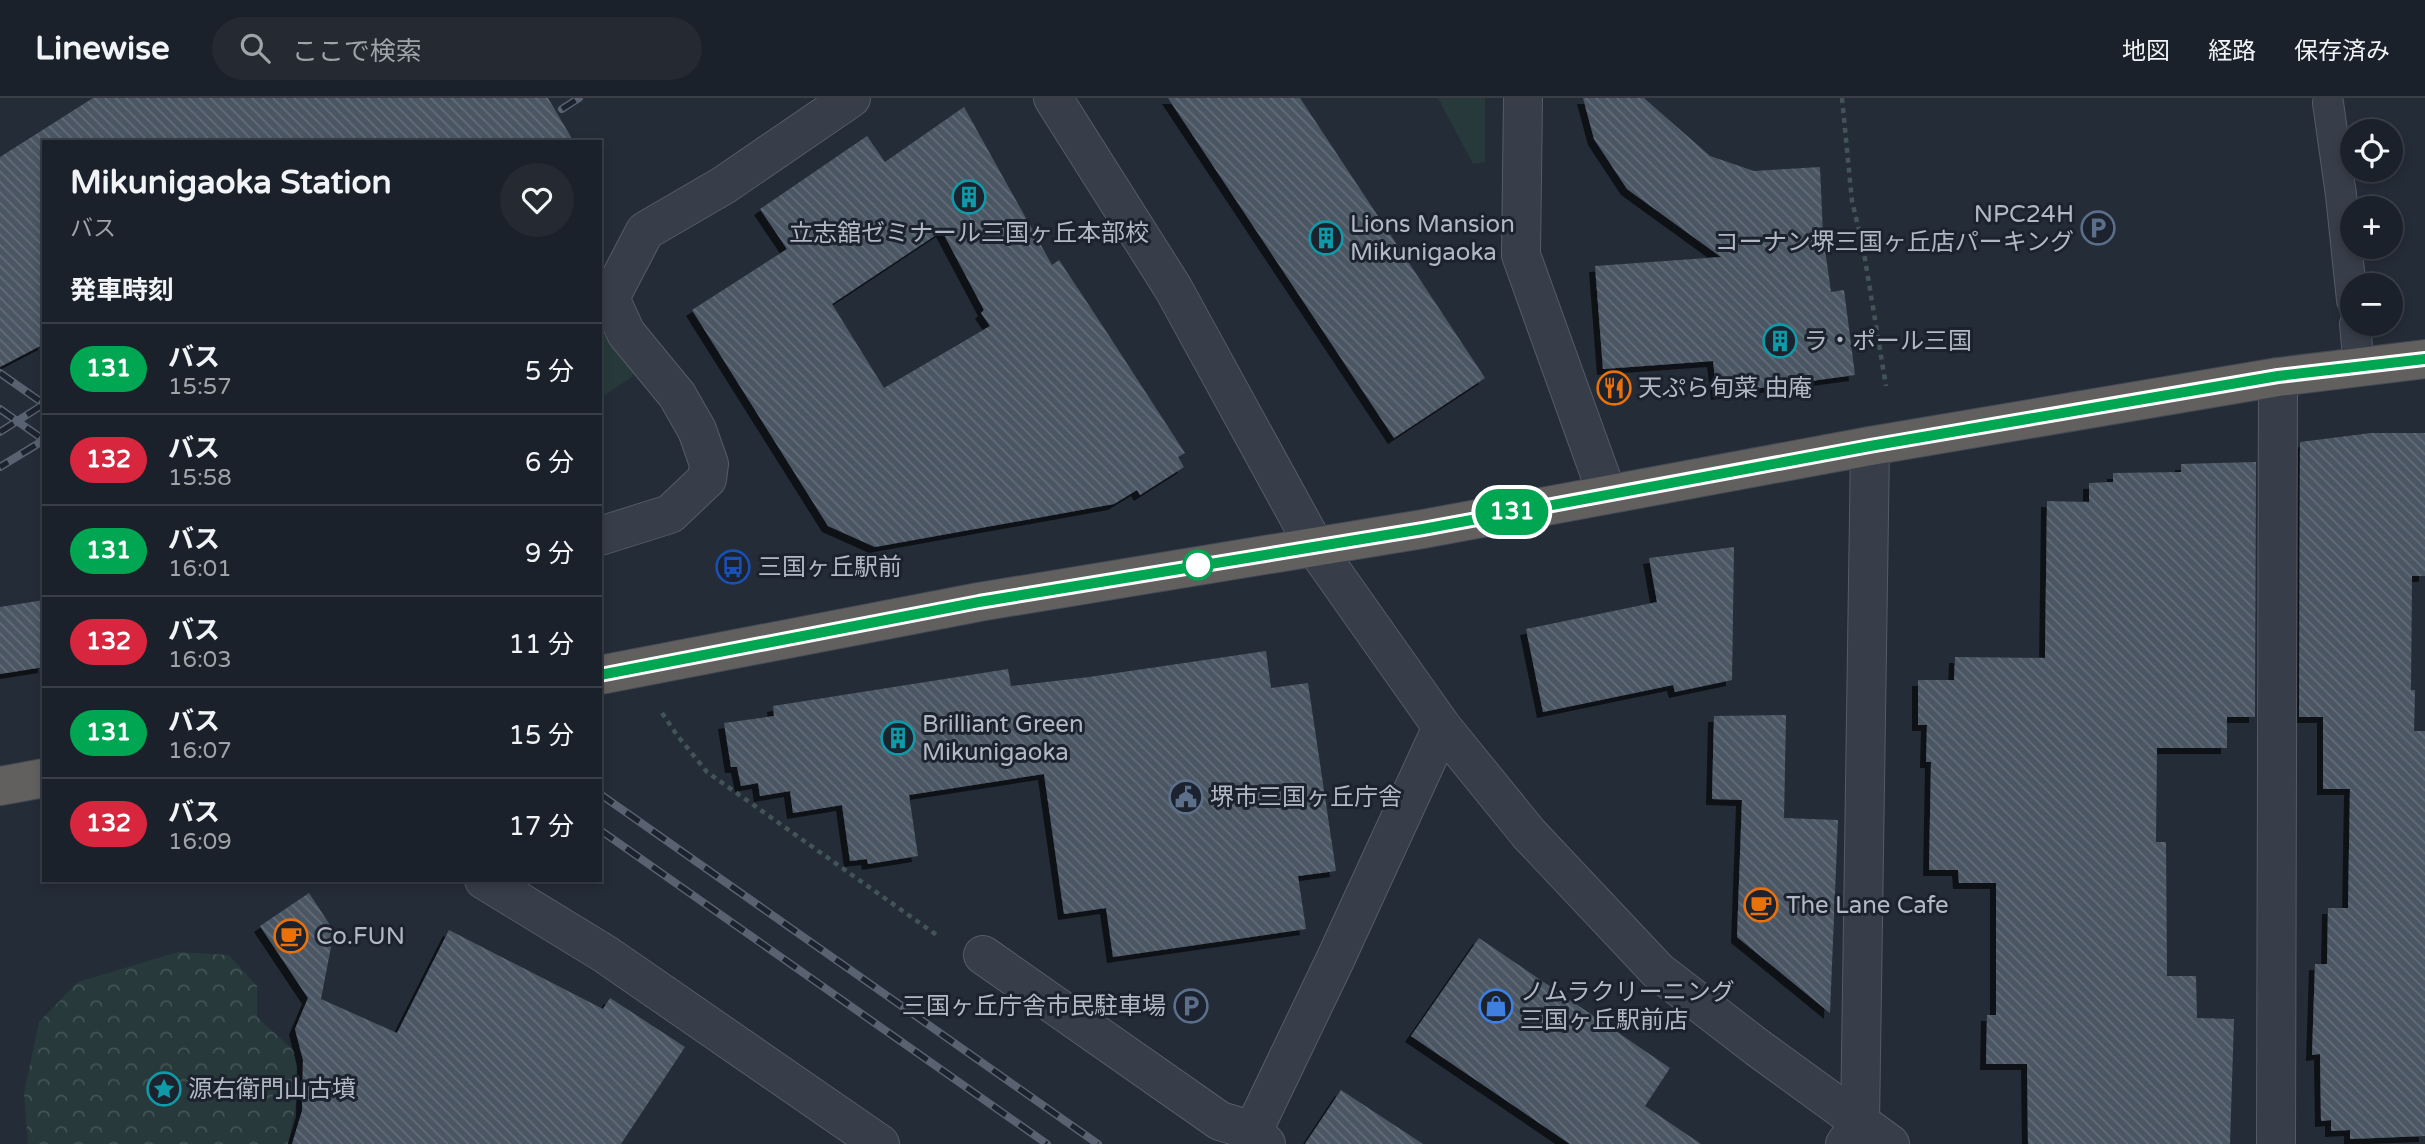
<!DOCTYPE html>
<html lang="ja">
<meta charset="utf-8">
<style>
body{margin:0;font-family:"Varela Round","Noto Sans JP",sans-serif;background:#242932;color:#f1f3f6;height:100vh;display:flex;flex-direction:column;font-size:26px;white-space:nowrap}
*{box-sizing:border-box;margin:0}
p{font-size:23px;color:#a0a3a8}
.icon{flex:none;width:38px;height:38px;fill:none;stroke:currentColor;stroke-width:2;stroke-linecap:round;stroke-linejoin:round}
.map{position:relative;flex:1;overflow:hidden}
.drawer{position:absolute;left:42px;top:42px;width:560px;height:742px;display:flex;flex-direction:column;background:#1b212a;border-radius:0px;box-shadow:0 4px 10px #0003,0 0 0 2px #393e47}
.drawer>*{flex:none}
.badge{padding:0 14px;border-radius:23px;font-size:24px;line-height:46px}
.controls{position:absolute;left:2340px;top:21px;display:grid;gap:14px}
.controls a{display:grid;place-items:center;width:63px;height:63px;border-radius:50%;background:#1b212a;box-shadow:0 4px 10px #0003,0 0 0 2px #393e47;font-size:35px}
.map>.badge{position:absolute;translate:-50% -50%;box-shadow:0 0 0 4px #fff}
h2{padding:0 28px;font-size:26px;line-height:63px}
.round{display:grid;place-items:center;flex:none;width:74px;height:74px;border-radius:37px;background:#242932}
.summary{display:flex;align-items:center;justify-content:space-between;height:119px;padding:0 28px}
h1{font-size:33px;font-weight:700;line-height:52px}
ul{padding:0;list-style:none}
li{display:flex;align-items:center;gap:21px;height:91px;padding:0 28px;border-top:2px solid #393e47}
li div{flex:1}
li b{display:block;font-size:26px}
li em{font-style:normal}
li .badge{min-width:77px;font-weight:700;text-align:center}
header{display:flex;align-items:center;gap:42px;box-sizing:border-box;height:98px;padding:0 35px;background:#1b212a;border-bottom:2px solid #393e47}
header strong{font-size:33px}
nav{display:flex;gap:38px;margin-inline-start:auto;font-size:24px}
.search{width:490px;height:63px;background:#242932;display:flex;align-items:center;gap:18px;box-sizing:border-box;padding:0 24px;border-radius:38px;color:#a0a3a8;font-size:26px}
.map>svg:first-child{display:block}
.green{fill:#27393a}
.forest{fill:url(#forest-crowns)}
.building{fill:url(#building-back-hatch);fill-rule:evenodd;filter:url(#shadow)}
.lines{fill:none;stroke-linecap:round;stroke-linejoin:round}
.service-casing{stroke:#555c67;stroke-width:32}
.minor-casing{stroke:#555c67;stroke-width:40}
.tertiary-casing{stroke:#555c67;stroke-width:40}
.trunk-casing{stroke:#424954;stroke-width:40}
.path{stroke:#435457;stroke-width:4.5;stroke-dasharray:5 5;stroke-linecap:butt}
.service{stroke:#373e49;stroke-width:30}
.minor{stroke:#373e49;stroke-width:38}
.tertiary{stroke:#373e49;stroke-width:38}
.trunk{stroke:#62605f;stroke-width:38}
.rail-casing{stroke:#596270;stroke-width:8}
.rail{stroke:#1c232e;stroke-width:5;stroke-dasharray:16;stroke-linecap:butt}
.line-casing{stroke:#fff;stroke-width:16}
.line{stroke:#00a651;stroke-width:10}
.stop-dot{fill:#fff;stroke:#00a651;stroke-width:3.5}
.labels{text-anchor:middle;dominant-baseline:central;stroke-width:6;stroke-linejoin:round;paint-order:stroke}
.poi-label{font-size:24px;fill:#b2b9c5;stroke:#1c232e;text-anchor:start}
</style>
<header>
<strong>Linewise</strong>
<div class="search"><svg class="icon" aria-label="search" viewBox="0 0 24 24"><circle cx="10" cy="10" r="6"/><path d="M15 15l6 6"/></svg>ここで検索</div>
<nav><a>地図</a><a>経路</a><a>保存済み</a></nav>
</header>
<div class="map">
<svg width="2425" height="1046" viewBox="0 0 2425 1046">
<defs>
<pattern id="forest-crowns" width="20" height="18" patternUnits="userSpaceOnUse" patternTransform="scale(1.75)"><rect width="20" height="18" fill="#27393a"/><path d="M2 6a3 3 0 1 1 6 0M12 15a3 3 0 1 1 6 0" fill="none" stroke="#445455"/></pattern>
<pattern id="building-back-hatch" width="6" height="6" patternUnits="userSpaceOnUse" patternTransform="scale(1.75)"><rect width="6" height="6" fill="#4c5664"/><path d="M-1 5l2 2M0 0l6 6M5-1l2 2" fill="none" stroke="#636c79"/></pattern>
<filter id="shadow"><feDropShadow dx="-6" dy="6" stdDeviation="0" flood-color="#0009"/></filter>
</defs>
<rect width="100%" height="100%" fill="#242c38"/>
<path class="green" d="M 1438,0 L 1485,0 L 1485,64 L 1473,66 Z
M 607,237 L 635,270 L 632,279 L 600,300 L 600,238 Z"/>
<path class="forest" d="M 178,854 L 229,857 L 257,888 L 257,919 L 295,954 L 299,991 L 288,1046 L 28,1046 L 24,995 L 39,924 L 78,884 Z"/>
<path class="building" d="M 93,0 L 548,0 L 574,44 L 44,44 L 44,246 L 0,269 L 0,59 Z
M 1168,0 L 1300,0 L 1485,280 L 1394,340 Z
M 1583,0 L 1644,0 L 1710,58 L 1754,73 L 1820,69 L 1823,137 L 1831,194 L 1844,192 L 1855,277 L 1717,296 L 1713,263 L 1603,271 L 1595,168 L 1721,159 L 1627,91 L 1594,41 Z
M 964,9 L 1052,167 L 1059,162 L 1104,230 L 1185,355 L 1178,359 L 1184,369 L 1140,397 L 1137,392 L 1114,406 L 875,449 L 828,428 L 692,212 L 787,151 L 760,111 L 867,38 L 885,64 ZM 942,133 L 984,212 L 981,215 L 990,228 L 884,290 L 832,206 Z
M 2371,335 L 2425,335 L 2425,478 L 2412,478 L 2411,592 L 2415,592 L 2414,633 L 2425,633 L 2425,1038 L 2350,1041 L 2350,1032 L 2331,1033 L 2331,1022 L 2321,1023 L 2320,956 L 2312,957 L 2315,866 L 2327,866 L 2328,810 L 2348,810 L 2350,691 L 2323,691 L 2323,619 L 2299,619 L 2300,344 Z
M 2256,364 L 2255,619 L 2227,619 L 2227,650 L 2157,650 L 2156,744 L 2166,744 L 2167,878 L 2196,878 L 2197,920 L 2234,921 L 2230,1046 L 2028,1046 L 2027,966 L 1986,966 L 1987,917 L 1996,917 L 1996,785 L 1959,785 L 1958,772 L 1929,772 L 1931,664 L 1926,664 L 1927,627 L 1918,627 L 1918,582 L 1954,582 L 1955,559 L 2045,560 L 2047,403 L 2089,404 L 2089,385 L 2113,384 L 2113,375 L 2181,374 L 2181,366 Z
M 1734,449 L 1732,582 L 1675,594 L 1673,587 L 1543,614 L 1526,531 L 1657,504 L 1649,460 Z
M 44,502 L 44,569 L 0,576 L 0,509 Z
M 1266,553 L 1271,590 L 1308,585 L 1336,773 L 1298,778 L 1306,831 L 1113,859 L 1106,810 L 1064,816 L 1044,676 L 909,697 L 918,758 L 868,766 L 867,761 L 850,763 L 842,707 L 793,715 L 790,693 L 760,698 L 758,685 L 741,688 L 737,669 L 731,669 L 724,625 L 774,618 L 773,608 L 1008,571 L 1011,588 L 1089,579 Z
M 1786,617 L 1784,720 L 1838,722 L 1830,915 L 1737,839 L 1742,702 L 1712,701 L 1714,618 Z
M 309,795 L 334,833 L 321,901 L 397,935 L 449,832 L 603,911 L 610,900 L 685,949 L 621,1046 L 292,1046 L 302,1013 L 303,962 L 295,931 L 308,900 L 260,828 Z
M 1479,840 L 1670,970 L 1645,1008 L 1701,1046 L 1570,1046 L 1411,938 Z
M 1341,992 L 1423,1046 L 1305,1046 Z"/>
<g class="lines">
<defs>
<path id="service" d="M 2328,5 L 2341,97 L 2352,202
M 2355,226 L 2359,269"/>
<path id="minor" d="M 1523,0 L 1521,157 L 1607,396
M 600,211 L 610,200 L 626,235 L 677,297 L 697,332 L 709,366 L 707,381 L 670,416 L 600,438
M 484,782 L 605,856 L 880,1046
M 983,857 L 1220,1023 L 1253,1033
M 1266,1046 L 1253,1033 L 1335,862 L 1442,629
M 1845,1046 L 1860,1025 L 1870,348
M 2276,1046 L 2278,279"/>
<path id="tertiary" d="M 1053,0 L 1173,190 L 1315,449 L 1442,629 L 1529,736 L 1658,873 L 1758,950 L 1890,1046
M 610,200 L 645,133 L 724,87 L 851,0"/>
<path id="trunk" d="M 600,577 L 979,504 L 1423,431 L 1870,348 L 2278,279 L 2425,261
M 0,688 L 44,680"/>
</defs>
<use href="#service" class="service-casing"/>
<use href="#minor" class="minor-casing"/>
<use href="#tertiary" class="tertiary-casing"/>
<use href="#trunk" class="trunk-casing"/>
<path class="path" d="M 1842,0 L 1852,103 L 1863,149 L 1886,288
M 662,615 L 677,637 L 707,674 L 938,838"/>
<use href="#service" class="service"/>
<use href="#minor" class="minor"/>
<use href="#tertiary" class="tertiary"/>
<use href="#trunk" class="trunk"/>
<defs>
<path id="rail" d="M 562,11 L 579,0
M 0,275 L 44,306
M 0,311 L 44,342 L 0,369
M 0,334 L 44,306
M 600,696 L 1098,1046
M 600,732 L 1047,1046"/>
</defs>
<use href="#rail" class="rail-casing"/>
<use href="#rail" class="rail"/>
</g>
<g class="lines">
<defs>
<path id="line" d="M 600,577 L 979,504 L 1423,431 L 1870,348 L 2278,278 L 2425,261"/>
</defs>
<use href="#line" class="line-casing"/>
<use href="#line" class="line"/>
</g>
<defs>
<symbol id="building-ring" viewBox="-11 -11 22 22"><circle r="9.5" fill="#1c232e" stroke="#0f9aa8" stroke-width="1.5"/><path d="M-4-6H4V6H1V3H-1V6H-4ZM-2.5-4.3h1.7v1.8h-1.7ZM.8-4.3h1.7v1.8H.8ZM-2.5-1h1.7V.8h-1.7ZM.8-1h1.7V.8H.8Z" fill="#0f9aa8"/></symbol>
<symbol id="parking-ring" viewBox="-11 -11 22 22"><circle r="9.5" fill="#1c232e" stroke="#5c6f8a" stroke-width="1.5"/><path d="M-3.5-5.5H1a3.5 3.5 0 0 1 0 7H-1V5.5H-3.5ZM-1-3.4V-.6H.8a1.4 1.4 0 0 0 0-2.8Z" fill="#5c6f8a"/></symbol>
<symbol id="restaurant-ring" viewBox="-11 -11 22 22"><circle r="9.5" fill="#1c232e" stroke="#e8710a" stroke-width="1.5"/><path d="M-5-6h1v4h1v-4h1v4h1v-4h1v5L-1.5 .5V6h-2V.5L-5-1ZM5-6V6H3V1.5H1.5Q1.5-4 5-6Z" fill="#e8710a"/></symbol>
<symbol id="bus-ring" viewBox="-11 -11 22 22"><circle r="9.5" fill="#1c232e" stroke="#1a4fb4" stroke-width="1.5"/><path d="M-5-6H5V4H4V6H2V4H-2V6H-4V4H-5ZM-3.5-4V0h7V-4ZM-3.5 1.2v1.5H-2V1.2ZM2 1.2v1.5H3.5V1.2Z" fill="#1a4fb4"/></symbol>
<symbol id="civic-ring" viewBox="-11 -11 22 22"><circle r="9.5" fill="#1c232e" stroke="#5c6f8a" stroke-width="1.5"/><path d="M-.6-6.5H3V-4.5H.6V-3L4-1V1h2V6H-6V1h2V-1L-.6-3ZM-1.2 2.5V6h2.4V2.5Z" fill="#5c6f8a"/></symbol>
<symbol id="cafe-ring" viewBox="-11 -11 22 22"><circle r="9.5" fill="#1c232e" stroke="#e8710a" stroke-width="1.5"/><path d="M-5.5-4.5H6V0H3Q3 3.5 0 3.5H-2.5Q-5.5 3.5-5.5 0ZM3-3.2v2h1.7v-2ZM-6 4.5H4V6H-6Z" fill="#e8710a"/></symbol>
<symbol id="shop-ring" viewBox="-11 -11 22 22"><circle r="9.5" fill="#1c232e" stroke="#3f7fe0" stroke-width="1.5"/><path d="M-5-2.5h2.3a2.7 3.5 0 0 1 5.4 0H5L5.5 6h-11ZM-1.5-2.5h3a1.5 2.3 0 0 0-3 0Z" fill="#3f7fe0"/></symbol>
<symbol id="sight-ring" viewBox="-11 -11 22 22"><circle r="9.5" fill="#1c232e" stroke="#0f9aa8" stroke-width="1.5"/><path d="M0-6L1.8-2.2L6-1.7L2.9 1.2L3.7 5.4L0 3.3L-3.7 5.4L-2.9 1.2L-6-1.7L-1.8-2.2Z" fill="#0f9aa8"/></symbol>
</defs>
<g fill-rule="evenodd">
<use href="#building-ring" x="950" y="80" width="38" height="38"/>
<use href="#parking-ring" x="2079" y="111" width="38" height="38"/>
<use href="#building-ring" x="1307" y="121" width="38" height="38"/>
<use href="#building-ring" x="1761" y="224" width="38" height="38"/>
<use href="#restaurant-ring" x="1595" y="271" width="38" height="38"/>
<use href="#bus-ring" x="714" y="450" width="38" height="38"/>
<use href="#building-ring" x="879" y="621" width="38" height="38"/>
<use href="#civic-ring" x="1167" y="680" width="38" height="38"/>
<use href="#cafe-ring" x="1742" y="788" width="38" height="38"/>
<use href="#cafe-ring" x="272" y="819" width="38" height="38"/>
<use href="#parking-ring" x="1172" y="889" width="38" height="38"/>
<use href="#shop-ring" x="1477" y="889" width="38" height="38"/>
<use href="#sight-ring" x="145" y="972" width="38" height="38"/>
</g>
<circle class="stop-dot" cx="1198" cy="467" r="14"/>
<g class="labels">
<g class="poi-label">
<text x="2074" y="116" text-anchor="end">NPC24H<tspan x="2074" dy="28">コーナン堺三国ヶ丘店パーキング</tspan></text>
<text x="1350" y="126">Lions Mansion<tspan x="1350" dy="28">Mikunigaoka</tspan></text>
<text x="969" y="135" text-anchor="middle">立志舘ゼミナール三国ヶ丘本部校</text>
<text x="1804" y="243">ラ・ポール三国</text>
<text x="1638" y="290">天ぷら旬菜 由庵</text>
<text x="758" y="469">三国ヶ丘駅前</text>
<text x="922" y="626">Brilliant Green<tspan x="922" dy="28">Mikunigaoka</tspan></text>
<text x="1210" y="699">堺市三国ヶ丘庁舎</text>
<text x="1786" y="807">The Lane Cafe</text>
<text x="316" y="838">Co.FUN</text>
<text x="1520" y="894">ノムラクリーニング<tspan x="1520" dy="28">三国ヶ丘駅前店</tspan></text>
<text x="1166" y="908" text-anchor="end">三国ヶ丘庁舎市民駐車場</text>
<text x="188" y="991">源右衛門山古墳</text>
</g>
</g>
</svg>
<div class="controls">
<a><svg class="icon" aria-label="locate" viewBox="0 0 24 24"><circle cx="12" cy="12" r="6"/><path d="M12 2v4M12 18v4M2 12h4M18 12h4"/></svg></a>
<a>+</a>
<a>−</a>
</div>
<b class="badge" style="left:1512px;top:414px;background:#00a651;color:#fff">131</b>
<section class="drawer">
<div class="summary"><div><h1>Mikunigaoka Station</h1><p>バス</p></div><a class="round"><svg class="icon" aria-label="heart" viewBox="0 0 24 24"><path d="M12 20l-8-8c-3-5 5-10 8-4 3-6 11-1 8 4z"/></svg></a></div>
<h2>発車時刻</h2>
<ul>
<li><span class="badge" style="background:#00a651;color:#fff">131</span><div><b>バス</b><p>15:57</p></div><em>5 分</em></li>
<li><span class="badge" style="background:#d7263d;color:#fff">132</span><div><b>バス</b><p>15:58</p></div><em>6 分</em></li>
<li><span class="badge" style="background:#00a651;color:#fff">131</span><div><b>バス</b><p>16:01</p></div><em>9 分</em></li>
<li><span class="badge" style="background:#d7263d;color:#fff">132</span><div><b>バス</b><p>16:03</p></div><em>11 分</em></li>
<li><span class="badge" style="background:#00a651;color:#fff">131</span><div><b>バス</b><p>16:07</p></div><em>15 分</em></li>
<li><span class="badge" style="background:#d7263d;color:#fff">132</span><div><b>バス</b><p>16:09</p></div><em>17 分</em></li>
</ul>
</section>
</div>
